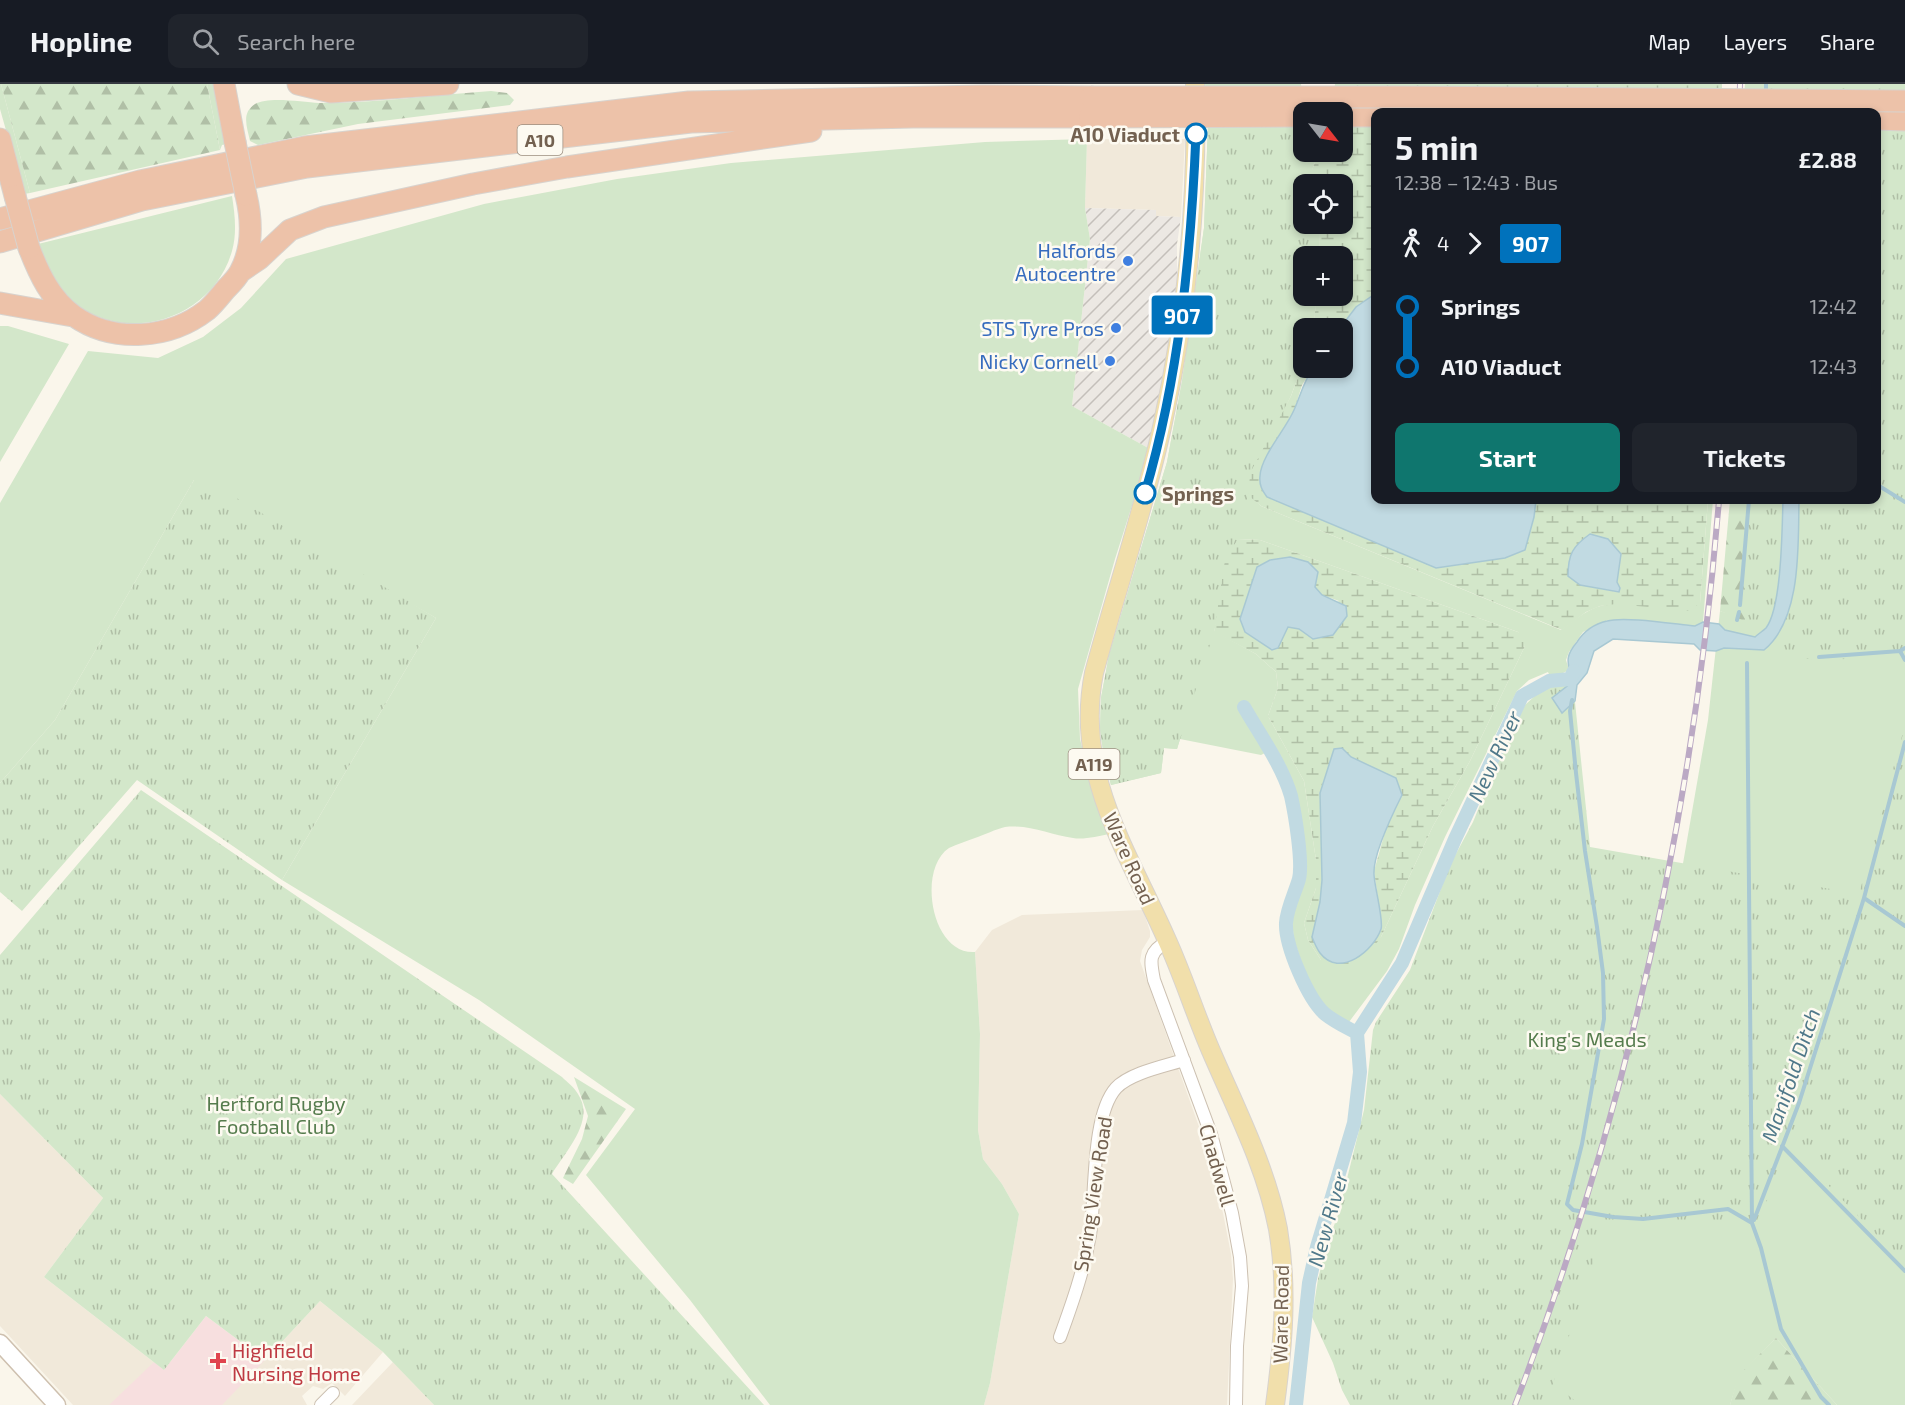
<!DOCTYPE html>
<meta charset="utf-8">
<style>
body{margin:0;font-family:"Exo 2",sans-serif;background:#20242c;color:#f1f3f6;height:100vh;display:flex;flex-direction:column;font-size:22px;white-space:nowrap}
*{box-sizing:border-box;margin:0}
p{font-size:20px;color:#9ea1a6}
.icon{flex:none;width:33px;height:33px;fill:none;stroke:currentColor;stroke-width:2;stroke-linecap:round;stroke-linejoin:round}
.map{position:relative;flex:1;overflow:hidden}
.side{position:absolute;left:1371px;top:24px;width:510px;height:396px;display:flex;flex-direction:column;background:#171b24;border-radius:12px;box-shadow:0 3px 9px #0003}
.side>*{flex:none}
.badge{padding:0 12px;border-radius:4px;font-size:21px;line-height:39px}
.needle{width:39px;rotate:121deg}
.tools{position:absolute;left:1293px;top:18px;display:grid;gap:12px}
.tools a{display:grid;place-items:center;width:60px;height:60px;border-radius:12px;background:#171b24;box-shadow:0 3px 9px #0003;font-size:30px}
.map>.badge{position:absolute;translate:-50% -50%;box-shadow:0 0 0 3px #fff}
.legs{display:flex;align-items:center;gap:9px;height:66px;padding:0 24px;font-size:20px}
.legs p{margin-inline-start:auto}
.summary{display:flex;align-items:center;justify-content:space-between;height:102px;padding:0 24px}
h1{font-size:33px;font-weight:700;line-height:45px}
.button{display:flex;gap:12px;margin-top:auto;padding:12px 24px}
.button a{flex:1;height:69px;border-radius:12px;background:#0f766e;color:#fff;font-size:24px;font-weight:700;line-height:69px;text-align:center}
.button a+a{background:#20242c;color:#f1f3f6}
ul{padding:0 24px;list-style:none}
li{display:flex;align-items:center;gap:21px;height:60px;font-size:22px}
li i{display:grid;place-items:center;width:9px;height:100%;margin:0 8px;background:currentColor}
li i::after{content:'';width:15px;height:15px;margin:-8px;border:4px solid;border-radius:50%;background:#171b24}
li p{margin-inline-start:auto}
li:first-child i{background:linear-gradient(#0000 50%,currentColor 0)}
li:last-child i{background:linear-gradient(currentColor 50%,#0000 0)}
header{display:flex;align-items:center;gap:36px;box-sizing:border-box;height:84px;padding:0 30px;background:#171b24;border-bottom:2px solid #363941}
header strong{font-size:28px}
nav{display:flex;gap:33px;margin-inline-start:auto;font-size:21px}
.search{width:420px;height:54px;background:#20242c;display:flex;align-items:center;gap:15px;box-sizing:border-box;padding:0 21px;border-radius:12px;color:#9ea1a6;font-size:22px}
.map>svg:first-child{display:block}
.residential{fill:#f1e9da}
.industrial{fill:url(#industrial-furrows)}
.medical{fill:#f7dfdf}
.grass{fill:#d3e7ca;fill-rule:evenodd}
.forest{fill:url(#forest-firs)}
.wetland{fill:url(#wetland-marsh);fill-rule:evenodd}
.park{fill:url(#park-tufts)}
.water{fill:#c1dae2;stroke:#a8c8d3;stroke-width:1.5}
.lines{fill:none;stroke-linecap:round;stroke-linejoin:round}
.stream{stroke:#a8c8d3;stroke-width:4}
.canal{stroke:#c1dae2;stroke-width:14}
.street-casing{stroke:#ccc0b1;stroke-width:14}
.secondary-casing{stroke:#cec0af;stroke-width:19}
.primary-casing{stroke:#d8d3ce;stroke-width:20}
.highway-casing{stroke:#d8d3ce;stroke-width:23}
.street{stroke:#fff;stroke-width:12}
.secondary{stroke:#fff;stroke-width:16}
.primary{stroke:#f1dfab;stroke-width:18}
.highway{stroke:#edc2a9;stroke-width:21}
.rail-casing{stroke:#bba9c4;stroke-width:6}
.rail{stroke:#fdfaf1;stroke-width:4;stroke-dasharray:11;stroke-linecap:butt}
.highway-bridge-casing{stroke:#d8d3ce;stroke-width:23;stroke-linecap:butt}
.highway-bridge{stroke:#edc2a9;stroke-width:21}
.line-1-casing{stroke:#fff;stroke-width:14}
.line-1{stroke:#0072bc;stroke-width:9}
.stop-1-dot{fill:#fff;stroke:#0072bc;stroke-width:3}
.shop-dot{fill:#3f7fe0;stroke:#fdfaf1;stroke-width:2}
.health-dot{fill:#e0444e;stroke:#fdfaf1;stroke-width:2}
.labels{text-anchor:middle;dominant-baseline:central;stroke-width:5;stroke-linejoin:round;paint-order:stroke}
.shield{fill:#fdfaf1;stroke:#9c8f80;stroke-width:1.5}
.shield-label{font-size:18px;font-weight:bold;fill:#736150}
.stop-label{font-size:20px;font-weight:bold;fill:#736150;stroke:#fdfaf1;text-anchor:end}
.shop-label{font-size:20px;fill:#366cbe;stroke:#fdfaf1;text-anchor:end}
.street-label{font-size:20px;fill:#736150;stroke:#fdfaf1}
.park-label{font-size:20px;fill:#557c4d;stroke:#fdfaf1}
.health-label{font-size:20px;fill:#be3a42;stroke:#fdfaf1;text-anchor:start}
.water-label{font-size:21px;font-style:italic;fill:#50798a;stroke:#fdfaf1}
</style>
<header>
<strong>Hopline</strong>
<div class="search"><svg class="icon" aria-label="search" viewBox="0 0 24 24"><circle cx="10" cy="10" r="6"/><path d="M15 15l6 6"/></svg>Search here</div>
<nav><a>Map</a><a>Layers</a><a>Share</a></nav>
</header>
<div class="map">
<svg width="1905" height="1321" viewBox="0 0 1905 1321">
<defs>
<pattern id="industrial-furrows" width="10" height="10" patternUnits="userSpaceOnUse" patternTransform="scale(1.5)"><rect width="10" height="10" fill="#ece8e3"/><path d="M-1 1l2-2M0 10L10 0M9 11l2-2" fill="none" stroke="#c4bfba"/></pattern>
<pattern id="forest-firs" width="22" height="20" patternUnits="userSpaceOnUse" patternTransform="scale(1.5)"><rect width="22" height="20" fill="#d3e7ca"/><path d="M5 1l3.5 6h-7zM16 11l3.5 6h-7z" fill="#b0bfa6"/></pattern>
<pattern id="wetland-marsh" width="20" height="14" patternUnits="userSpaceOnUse" patternTransform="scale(1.5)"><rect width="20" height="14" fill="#d3e7ca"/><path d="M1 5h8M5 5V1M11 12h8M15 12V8" fill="none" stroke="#b0bfa6"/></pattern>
<pattern id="park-tufts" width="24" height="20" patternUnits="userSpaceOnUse" patternTransform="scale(1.5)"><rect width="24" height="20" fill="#d3e7ca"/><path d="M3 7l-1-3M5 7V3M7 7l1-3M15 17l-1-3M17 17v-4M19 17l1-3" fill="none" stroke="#b0bfa6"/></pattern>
</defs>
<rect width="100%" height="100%" fill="#faf6eb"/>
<path class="residential" d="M 1087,55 L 1185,55 L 1181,133 L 1156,132 L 1156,126 L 1085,124 Z
M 1143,826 L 1150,847 L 1150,853 L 1142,866 L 1140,877 L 1202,1051 L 1223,1129 L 1231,1170 L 1233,1195 L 1227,1321 L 984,1321 L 990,1299 L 1019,1130 L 1002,1100 L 983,1075 L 978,1046 L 980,950 L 975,868 L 992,846 L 1022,831 Z
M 0,1010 L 103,1114 L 44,1193 L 164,1286 L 265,1276 L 320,1217 L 383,1268 L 345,1312 L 332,1299 L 323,1305 L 313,1302 L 302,1312 L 307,1321 L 73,1321 L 0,1242 Z
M 393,1278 L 434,1321 L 352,1321 Z"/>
<path class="industrial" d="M 1085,124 L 1156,126 L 1156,132 L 1181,133 L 1177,160 L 1177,209 L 1170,268 L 1150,365 L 1072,322 L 1090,155 Z"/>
<path class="medical" d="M 206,1232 L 265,1276 L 222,1321 L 109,1321 L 154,1278 L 164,1286 Z"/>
<path class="grass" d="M 0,0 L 1,0 L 30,109 L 24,110 L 0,25 Z
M 207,0 L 214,0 L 226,60 L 222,61 L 220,66 Z
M 1745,0 L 1905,0 L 1905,1321 L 1837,1321 L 1776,1254 L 1739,1292 L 1730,1321 L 1527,1321 L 1678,808 L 1708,636 L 1720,527 L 1733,531 L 1876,416 L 1876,28 L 1744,28 Z
M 1208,41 L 1304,68 L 1319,68 L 1312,86 L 1315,100 L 1304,100 L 1304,140 L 1320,140 L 1319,172 L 1304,172 L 1304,212 L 1317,212 L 1313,244 L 1304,244 L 1302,284 L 1249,411 L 1261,422 L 1561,546 C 1573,537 1584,528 1597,523 C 1618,515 1675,519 1700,519 L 1708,416 L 1713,416 L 1703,538 L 1695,542 L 1608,536 L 1583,548 L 1569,568 L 1566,576 L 1569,586 L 1551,595 L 1548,588 L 1529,596 L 1517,607 L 1445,753 L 1415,821 L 1399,865 L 1387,887 L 1349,938 L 1332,928 L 1319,916 L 1306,891 L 1294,856 L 1292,836 L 1305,790 L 1301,759 L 1292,700 L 1273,665 L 1261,671 L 1180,655 L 1177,665 L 1164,664 L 1161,689 L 1111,701 L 1104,673 L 1100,646 L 1101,614 L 1109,571 L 1167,378 L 1182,298 L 1204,144 ZM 1238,455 L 1260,456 L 1518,548 L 1525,562 L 1470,677 L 1433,742 L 1381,853 L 1321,876 L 1308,856 L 1304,839 L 1316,804 L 1316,776 L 1304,697 L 1268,632 L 1278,604 L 1276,588 L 1256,570 L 1214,547 Z
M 1087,55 L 1085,124 L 1090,155 L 1072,322 L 1150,365 L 1115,475 L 1078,605 L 1080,655 L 1095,715 L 1109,750 C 1098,752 1084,756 1073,754 C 1051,751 1028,740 1005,743 C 996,745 984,751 975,754 C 967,757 957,760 949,764 C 917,785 931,871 975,868 L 980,950 L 978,1046 L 983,1075 L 1002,1100 L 1019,1130 L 990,1299 L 984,1321 L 770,1321 L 690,1216 L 586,1091 L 635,1025 L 479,916 L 282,796 L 436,534 L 194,396 L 55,636 L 0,699 L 0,419 L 88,267 L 158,274 L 203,253 L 241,224 L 286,175 L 484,120 L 617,95 L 731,79 L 985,58 Z
M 232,112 C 235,131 237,149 232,167 C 212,238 119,264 67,212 C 52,197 45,179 38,160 Z
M 0,242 L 8,242 L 69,260 L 0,378 Z"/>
<path class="forest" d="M 1,0 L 207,0 L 220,66 L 30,109 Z
M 491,7 L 507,9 L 514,16 L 510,21 L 358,40 L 258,61 L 250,57 C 247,43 241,29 255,20 C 268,12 303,18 319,19 C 377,19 433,11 491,7 Z
M 1730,416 L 1772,416 L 1747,538 L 1720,527 Z
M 574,993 L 626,1025 L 573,1100 L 563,1094 L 582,1055 L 588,1032 Z
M 1776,1254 L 1837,1321 L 1730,1321 L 1738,1292 Z"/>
<path class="wetland" d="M 1335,0 L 1722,0 L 1722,28 L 1376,28 L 1375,210 L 1356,223 L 1340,244 L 1313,244 L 1317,212 L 1342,212 L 1342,172 L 1319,172 L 1320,140 L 1342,140 L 1342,100 L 1315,100 L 1312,86 L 1319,68 L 1342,68 L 1342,28 L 1331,28 Z
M 1303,279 L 1304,284 L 1313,284 L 1302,301 L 1294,327 L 1281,349 L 1436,484 L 1505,474 L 1534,433 L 1536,416 L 1708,416 L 1700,519 L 1689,527 L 1616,520 L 1600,522 L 1586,528 L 1562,546 L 1261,422 L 1248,411 L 1250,389 L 1291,312 ZM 1620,470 L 1617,498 L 1620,504 L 1618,508 L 1580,501 Z
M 1238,455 L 1260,456 L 1518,548 L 1523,553 L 1525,562 L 1470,677 L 1433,742 L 1381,853 L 1367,872 L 1354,881 L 1338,883 L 1321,876 L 1308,856 L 1304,839 L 1316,804 L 1316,776 L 1304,697 L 1268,632 L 1278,604 L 1276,588 L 1256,570 L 1214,548 L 1225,475 ZM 1315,503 L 1322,511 L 1339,517 L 1299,545 L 1288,543 ZM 1342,664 L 1351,673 L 1395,694 L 1402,711 L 1387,741 L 1374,787 L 1382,843 L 1312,853 L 1320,818 L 1322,796 L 1320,709 L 1334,665 Z"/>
<path class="park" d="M 1205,0 L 1301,0 L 1305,28 L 1304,68 L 1310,68 L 1315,100 L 1304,100 L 1304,140 L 1320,140 L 1319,172 L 1304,172 L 1304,212 L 1317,212 L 1313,244 L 1304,244 L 1303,276 L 1291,312 L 1250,389 L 1248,411 L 1238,455 L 1225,475 L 1214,548 L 1177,665 L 1164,664 L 1161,689 L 1111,701 L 1104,673 L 1100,646 L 1101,614 L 1109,571 L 1167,378 L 1182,297 L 1204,144 L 1208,41 Z
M 1745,0 L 1905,0 L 1905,585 L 1897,573 L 1820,576 L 1758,570 L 1745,549 L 1745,416 L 1876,416 L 1876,28 L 1744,28 Z
M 200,392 L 436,534 L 282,796 L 137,696 L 22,827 L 0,808 L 0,699 L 55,636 L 194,396 Z
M 1571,598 L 1577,601 L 1575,618 L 1590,763 L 1859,810 L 1905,641 L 1905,1180 L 1788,1060 L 1759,1138 L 1605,1144 L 1553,1300 L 1581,1321 L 1350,1321 L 1342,1306 L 1333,1279 L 1312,1233 L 1318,1195 L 1327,1160 L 1338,1131 L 1364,1026 L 1373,946 L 1376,938 L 1410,886 L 1450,781 L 1473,738 L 1505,660 L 1525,621 L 1538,609 L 1555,599 L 1563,600 Z
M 141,706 L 562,993 C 567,998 574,1003 578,1010 C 596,1037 565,1068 552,1090 L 764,1321 L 434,1321 L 383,1268 L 320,1217 L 265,1276 L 206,1232 L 164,1286 L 44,1193 L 103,1114 L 0,1010 L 0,871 Z"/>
<path class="water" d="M 1375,210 L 1376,416 L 1536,416 L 1534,433 L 1525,466 L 1505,474 L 1436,484 L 1267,413 C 1262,406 1259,401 1260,392 C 1261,372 1286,345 1294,326 C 1301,310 1303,299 1313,284 L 1342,284 L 1342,244 L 1340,244 L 1356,223 Z
M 1783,416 L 1799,416 C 1798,461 1802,535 1764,566 L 1724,564 L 1716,567 L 1700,566 L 1694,560 L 1613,555 L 1594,567 L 1587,589 L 1577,601 L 1575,617 L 1562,629 L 1552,614 L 1571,599 L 1563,600 L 1561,594 L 1571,591 C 1566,576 1567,570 1577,558 C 1584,547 1594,540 1607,537 C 1624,532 1674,540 1695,542 L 1703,538 L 1719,540 L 1725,546 L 1755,553 C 1758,550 1763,547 1766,544 C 1782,523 1782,444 1783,416 Z
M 1590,450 L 1608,455 L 1621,470 L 1617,498 L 1620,504 L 1619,508 L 1580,501 L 1568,492 C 1568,470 1573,462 1590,450 Z
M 1290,473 L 1308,478 L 1318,488 L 1315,503 L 1322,511 L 1346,522 L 1347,532 L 1333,551 L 1313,555 L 1299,545 L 1288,543 L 1278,564 L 1272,566 L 1245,548 L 1240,535 L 1257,483 L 1270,476 Z
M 1342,664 L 1351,673 L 1396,694 L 1402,711 C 1393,729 1373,770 1374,790 C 1374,801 1384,837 1381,845 C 1374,866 1340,895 1320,869 C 1317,865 1314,858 1312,853 L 1320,818 L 1322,796 L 1320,709 L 1334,665 Z"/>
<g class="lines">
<path class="stream" d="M 1766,10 L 1766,0
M 1876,400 L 1905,418
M 1740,521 L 1749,416
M 1737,536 L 1739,528
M 1905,564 L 1900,567 L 1905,576
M 1819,573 L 1900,567
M 1747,579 L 1752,1139 L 1761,1164 L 1781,1245 L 1821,1313 L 1829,1321
M 1572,616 L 1570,627 L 1576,689 L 1585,767 L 1597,843 L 1603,889 L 1604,935 L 1582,1060 L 1567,1120 L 1573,1126 L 1613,1133 L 1643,1135 L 1728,1125 L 1752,1139
M 1864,814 L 1905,842
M 1782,1062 L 1905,1187
M 1754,1136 L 1799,1019 L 1864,814 L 1905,658"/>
<path class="canal" d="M 1244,623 C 1260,651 1282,681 1291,712 C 1295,730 1303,778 1299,795 C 1295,809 1287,824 1286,839 C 1285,862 1308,915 1325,930 C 1335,938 1346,943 1357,949
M 1296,1321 L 1309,1199 L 1317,1163 L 1354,1039 L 1360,988 L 1357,949 L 1402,879 L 1455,755 L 1522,612 L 1549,597 L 1570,595 L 1574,587"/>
<defs>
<path id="street" d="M 1168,857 C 1148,868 1150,876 1154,896 L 1211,1050 L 1232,1129 L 1240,1173 L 1242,1202 L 1237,1262 L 1236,1321
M 1060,1253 C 1072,1220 1084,1186 1090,1151 C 1096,1113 1091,1032 1116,1004 C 1130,989 1165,982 1184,976
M 321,1321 L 333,1309"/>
<path id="secondary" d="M 0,1259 L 57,1321"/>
<path id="primary" d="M 1195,0 C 1198,115 1187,231 1162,343 C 1144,426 1116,507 1094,589 C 1074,689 1127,766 1166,854 C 1183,891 1195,930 1211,967 C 1236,1025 1266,1083 1278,1145 C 1288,1204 1283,1262 1275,1321"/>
<path id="highway" d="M 224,0 L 235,58
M 298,0 L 331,8 L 448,0
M 1342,32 L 1376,32
M 1876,35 L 1905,36
M 0,55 L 15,112
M 0,135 L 140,97 L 305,63 L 689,18 L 983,12 L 1091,13
M 0,158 L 142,116 L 307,83 L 691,38 L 913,33 L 1090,33
M 29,164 C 39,190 51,216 74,232 C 114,260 170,255 207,226 C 214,220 220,212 226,205 C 231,200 237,194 240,188 C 253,164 252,136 246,111
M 240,188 L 259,175 L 290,146 L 324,133 L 473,100 L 567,83 L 811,47
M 0,219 L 73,232"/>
</defs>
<use href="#street" class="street-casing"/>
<use href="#secondary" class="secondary-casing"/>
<use href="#primary" class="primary-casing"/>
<use href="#highway" class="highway-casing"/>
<use href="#street" class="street"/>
<use href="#secondary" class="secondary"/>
<use href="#primary" class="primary"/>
<use href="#highway" class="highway"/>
<defs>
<path id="rail" d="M 1739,28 L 1740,0
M 1515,1321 C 1627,1030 1694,726 1719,416"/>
</defs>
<use href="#rail" class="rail-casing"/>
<use href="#rail" class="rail"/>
<defs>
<path id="highway-bridge" d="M 1091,13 L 1400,13 L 1905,17
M 1090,33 L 1304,32
M 235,58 L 246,111
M 15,112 L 29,164"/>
</defs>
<use href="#highway-bridge" class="highway-bridge-casing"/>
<use href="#highway-bridge" class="highway-bridge"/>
</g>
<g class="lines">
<defs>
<path id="line-1" d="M 1145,409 C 1179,293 1191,171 1196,50"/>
</defs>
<use href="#line-1" class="line-1-casing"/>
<use href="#line-1" class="line-1"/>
</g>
<g class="stop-1-dot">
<circle cx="1196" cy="50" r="10"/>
<circle cx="1145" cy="409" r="10"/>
</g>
<g class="shop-dot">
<circle cx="1128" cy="177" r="6"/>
<circle cx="1116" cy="244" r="6"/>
<circle cx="1110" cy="277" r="6"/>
</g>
<path class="health-dot" d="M215 1268h6v6h6v6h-6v6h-6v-6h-6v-6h6z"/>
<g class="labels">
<g class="shield">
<rect x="517.5" y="41" width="45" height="30" rx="4.5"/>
<rect x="1068.5" y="665" width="51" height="30" rx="4.5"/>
</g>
<g class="shield-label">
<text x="540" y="56">A10</text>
<text x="1094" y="680">A119</text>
</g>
<g class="stop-label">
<text x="1180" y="50">A10 Viaduct</text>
<text x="1162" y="409" text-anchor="start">Springs</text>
</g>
<g class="shop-label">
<text x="1116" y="166">Halfords<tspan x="1116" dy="23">Autocentre</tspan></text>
<text x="1104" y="244">STS Tyre Pros</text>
<text x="1098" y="277">Nicky Cornell</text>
</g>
<g class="street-label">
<text transform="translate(1130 774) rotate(66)">Ware Road</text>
<text transform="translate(1218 1081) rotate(74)">Chadwell</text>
<text transform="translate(1092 1110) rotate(-81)">Spring View Road</text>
<text transform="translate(1280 1230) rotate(-89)">Ware Road</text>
</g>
<g class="park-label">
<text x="1587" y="955">King's Meads</text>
<text x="276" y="1019">Hertford Rugby<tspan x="276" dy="23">Football Club</tspan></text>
</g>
<g class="health-label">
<text x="232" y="1266">Highfield<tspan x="232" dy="23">Nursing Home</tspan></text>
</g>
<g class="water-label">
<text transform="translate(1494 672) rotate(-65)">New River</text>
<text transform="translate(1790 991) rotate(-71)">Manifold Ditch</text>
<text transform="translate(1327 1135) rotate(-74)">New River</text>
</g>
</g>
</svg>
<div class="tools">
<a><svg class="needle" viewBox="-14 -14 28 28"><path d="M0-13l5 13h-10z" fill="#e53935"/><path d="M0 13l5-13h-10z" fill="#9ea1a6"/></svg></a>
<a><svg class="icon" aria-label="locate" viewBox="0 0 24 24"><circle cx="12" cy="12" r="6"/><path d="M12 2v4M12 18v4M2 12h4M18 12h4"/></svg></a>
<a>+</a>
<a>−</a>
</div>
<b class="badge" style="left:1182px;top:231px;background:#0072bc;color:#fff">907</b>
<section class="side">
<div class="summary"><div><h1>5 min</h1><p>12:38 – 12:43 · Bus</p></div><b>£2.88</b></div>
<div class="legs"><svg class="icon" aria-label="walk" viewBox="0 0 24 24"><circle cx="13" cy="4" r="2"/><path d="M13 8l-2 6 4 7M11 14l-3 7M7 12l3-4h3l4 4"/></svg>4<svg class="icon" aria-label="forward" viewBox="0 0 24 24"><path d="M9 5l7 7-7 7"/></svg><b class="badge" style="background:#0072bc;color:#fff">907</b></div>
<ul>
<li><i style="color:#0072bc"></i><b>Springs</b><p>12:42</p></li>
<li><i style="color:#0072bc"></i><b>A10 Viaduct</b><p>12:43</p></li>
</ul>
<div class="button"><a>Start</a><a>Tickets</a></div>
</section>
</div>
